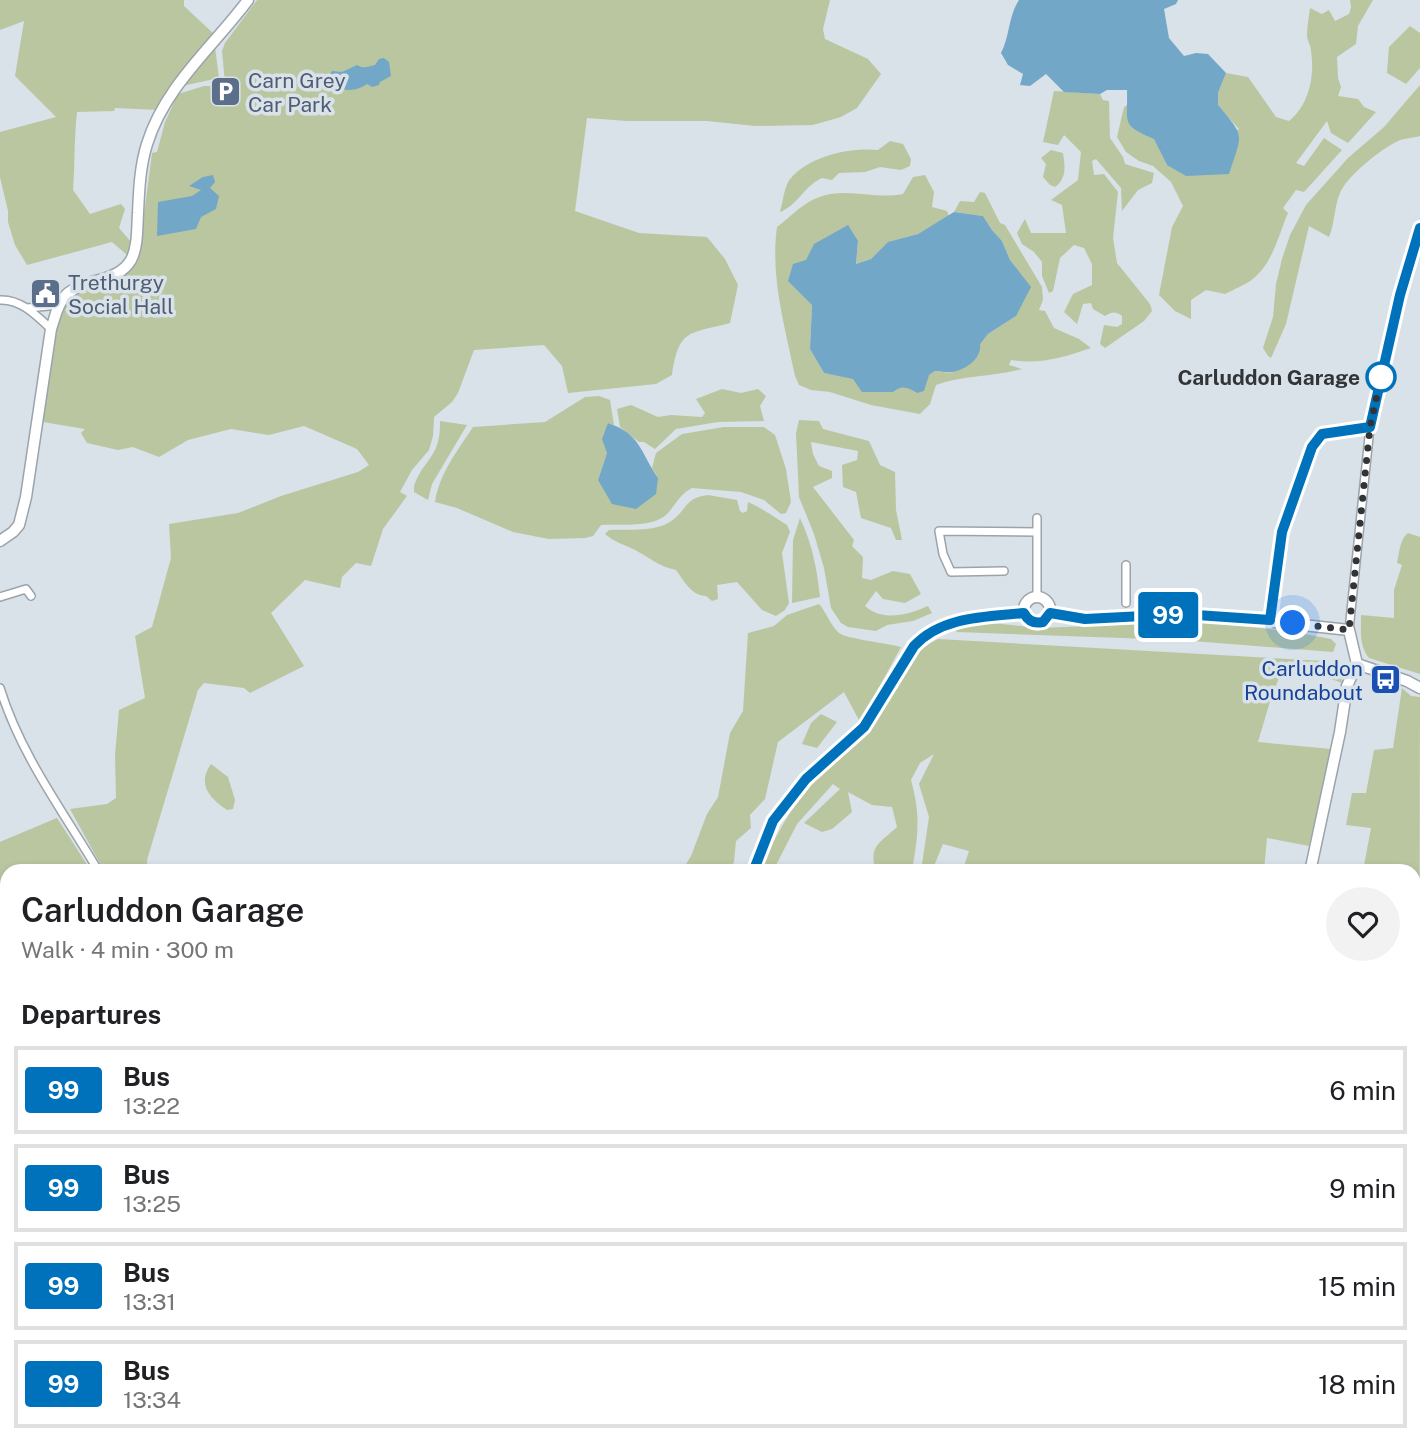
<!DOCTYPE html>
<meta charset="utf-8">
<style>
body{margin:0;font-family:"Public Sans",sans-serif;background:#f2f2f2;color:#202124;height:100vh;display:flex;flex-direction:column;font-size:26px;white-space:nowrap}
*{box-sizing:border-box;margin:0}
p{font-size:23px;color:#757577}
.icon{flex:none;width:38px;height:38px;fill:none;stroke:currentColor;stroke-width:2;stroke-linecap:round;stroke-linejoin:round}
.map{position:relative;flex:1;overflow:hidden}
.drawer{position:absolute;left:0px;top:864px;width:1421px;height:590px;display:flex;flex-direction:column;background:#fff;border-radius:21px 21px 0 0;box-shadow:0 4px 10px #0003}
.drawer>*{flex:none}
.badge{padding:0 14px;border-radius:5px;font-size:24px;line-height:46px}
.you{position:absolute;width:35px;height:35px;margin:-18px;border:5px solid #fff;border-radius:50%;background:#1a73e8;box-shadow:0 0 0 10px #1a73e833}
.map>.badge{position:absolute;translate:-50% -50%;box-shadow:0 0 0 4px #fff}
h2{padding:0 21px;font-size:26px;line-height:63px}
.round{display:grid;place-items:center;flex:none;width:74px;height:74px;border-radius:37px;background:#f2f2f2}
.head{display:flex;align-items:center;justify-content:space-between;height:119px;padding:0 21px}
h1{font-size:33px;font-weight:600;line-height:52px}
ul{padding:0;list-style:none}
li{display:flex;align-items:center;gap:21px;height:88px;margin:0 14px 10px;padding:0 7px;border:4px solid #e0e0e0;border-radius:0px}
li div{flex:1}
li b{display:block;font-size:26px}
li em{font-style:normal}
li .badge{min-width:77px;font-weight:700;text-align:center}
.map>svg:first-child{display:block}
.built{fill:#c7d4e2}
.green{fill:#bac6a0}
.water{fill:#72a7c8}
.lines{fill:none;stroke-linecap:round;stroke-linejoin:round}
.street-casing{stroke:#9ba3ab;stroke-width:10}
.secondary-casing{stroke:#9ba3ab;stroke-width:13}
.street{stroke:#fff;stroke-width:7}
.secondary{stroke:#fff;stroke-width:10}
.line-casing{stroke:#fff;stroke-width:16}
.line{stroke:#0072bc;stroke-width:10}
.walk{stroke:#323538;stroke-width:7;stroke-dasharray:0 12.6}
.stop-dot{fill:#fff;stroke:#0072bc;stroke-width:3.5}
.labels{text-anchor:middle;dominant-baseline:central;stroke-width:7;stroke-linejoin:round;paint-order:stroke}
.service-label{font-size:21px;fill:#4e5e75;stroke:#d9e1e9;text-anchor:start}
.stop-label{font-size:21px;font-weight:bold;fill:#323538;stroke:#d9e1e9;text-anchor:end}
.transit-label{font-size:21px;fill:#164399;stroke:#d9e1e9;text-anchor:end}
</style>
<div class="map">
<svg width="1420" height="1454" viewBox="0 0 1420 1454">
<rect width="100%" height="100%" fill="#d9e1e9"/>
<path class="built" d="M 57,818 L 91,871 L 7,872 L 7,1447 L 150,1447 L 148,1454 L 0,1454 L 0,842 Z"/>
<path class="green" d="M 0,0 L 184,0 L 184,6 L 214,34 L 171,86 L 158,110 L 115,108 L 114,111 L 77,112 C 74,139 75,164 73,190 L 90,214 L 121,204 L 125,209 L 119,228 L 132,243 L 127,255 L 112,242 L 27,265 L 15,245 L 8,222 L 8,211 L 0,177 L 0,132 L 56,117 L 15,76 L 24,21 L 0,30 Z
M 257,0 L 830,0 L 823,29 L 825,39 L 868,59 L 881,74 L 857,108 L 841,117 L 813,125 L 755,126 L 707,121 L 627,121 L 587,118 L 575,211 L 639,233 L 707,237 L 725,259 L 738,285 L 730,323 C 688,334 679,329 672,375 L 656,384 L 568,393 L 562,366 L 544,345 L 474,350 L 458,393 L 452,402 L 434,417 L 433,436 L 429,450 L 412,470 L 400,492 L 407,496 L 383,529 L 371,566 L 356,563 L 342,577 L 340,588 L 305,580 L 271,613 L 304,666 L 250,693 L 244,688 L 204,683 L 198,690 L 147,860 L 148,871 L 104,871 L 70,809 L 107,804 L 116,798 L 115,755 L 119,710 L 145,698 L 135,636 L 152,627 L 171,558 L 169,524 L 238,513 L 281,496 L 358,472 L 369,465 L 357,449 L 304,426 L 269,435 L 231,429 L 188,440 L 159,457 L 133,447 L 118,450 L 87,443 L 81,433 L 85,429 L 43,422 C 47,396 53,325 66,305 C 68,302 74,297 78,295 C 101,282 121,285 138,261 L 152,153 L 157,152 L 165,122 L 178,94 L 204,86 L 215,86 L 223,99 L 229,99 L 233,87 L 225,83 L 222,51 L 225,43 Z
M 1350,0 L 1373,0 L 1358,26 L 1356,44 L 1337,57 L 1338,78 L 1341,87 L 1338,96 L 1358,99 L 1364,107 L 1376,112 L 1348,143 L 1331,133 L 1327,121 L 1296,163 L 1304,166 L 1324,138 L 1342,150 L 1304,192 L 1296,190 L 1283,208 L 1288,213 C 1279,234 1273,262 1254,278 C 1246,285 1234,289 1225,294 L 1206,290 L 1191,300 L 1191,319 L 1175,311 L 1159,295 L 1172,227 L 1183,206 L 1171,182 L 1153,166 L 1139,161 L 1126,152 L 1117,137 L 1124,107 L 1127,105 C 1126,129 1134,130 1154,138 L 1167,165 L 1239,129 L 1217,105 L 1218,93 L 1226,73 L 1248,77 L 1276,117 L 1289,121 C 1309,105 1315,76 1311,51 C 1311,45 1307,41 1307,35 C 1307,26 1309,17 1310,8 L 1322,14 L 1329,10 L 1335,21 L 1349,14 L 1351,7 Z
M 1410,26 L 1420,33 L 1420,68 L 1406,84 L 1387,73 L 1389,47 Z
M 215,47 L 219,78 L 182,86 Z
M 1420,85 L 1420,136 C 1413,138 1404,138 1398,141 C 1381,149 1347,176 1340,193 C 1334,207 1335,223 1329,237 L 1309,226 L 1286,324 L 1271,358 L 1268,356 L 1263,348 L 1273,317 L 1276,284 L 1282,259 L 1290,235 L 1306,205 L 1348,158 L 1384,127 Z
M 1054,91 L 1100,94 L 1103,100 L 1109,101 L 1110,138 L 1123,157 L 1125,164 L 1154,173 L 1152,183 L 1138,190 L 1122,211 L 1121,188 L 1096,159 L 1092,161 L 1094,175 L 1104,174 L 1118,192 L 1113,238 L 1117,263 L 1150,304 L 1152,311 L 1144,321 L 1105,348 L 1100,344 L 1104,325 L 1117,327 L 1122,324 L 1122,316 C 1115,311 1112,312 1105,316 L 1093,309 L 1091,303 L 1083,304 L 1077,324 L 1064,312 L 1073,294 L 1092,285 L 1092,264 L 1084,248 L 1074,245 L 1060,258 L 1053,291 L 1049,293 L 1042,276 L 1042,262 L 1034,252 L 1022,244 L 1017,233 L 1025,219 L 1031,233 L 1066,233 L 1062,205 L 1051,200 L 1078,180 L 1081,152 L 1064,135 L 1058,145 L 1043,142 Z
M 890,141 L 903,144 L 911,159 L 910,166 L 901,170 L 880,167 L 865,172 L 839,173 L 832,180 L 822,178 C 805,185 797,206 780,212 C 783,202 784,187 790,179 C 809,156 850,147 878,150 Z
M 1051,150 L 1063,153 C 1065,166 1067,178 1055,187 L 1050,185 L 1043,177 L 1046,164 L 1041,158 Z
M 925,175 L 934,192 L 932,207 L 947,211 L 949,216 L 918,234 L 889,242 L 871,259 L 856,264 L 858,242 L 848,226 L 840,230 L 812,304 L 810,349 L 824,373 L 907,387 L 917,393 L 929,375 L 935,371 L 952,373 L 988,334 L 1016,316 L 1018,272 L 1010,260 L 1002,241 L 992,230 L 983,216 L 954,212 L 960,201 L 974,202 L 980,192 L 985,193 L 1000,223 L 1005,225 L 1042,287 L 1043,300 L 1039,310 L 1045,311 L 1054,328 L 1079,339 L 1091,348 C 1065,357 1039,365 1011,360 L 1009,365 L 1022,369 C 993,377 964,375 936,385 L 930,404 L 920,414 L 871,405 L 830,392 L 811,390 L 799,385 L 795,376 C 785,327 770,277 777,227 C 789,218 803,203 817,198 C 845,186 874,200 903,194 L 913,177 Z
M 722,389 L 741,393 L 758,389 L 766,396 L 760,406 L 764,421 L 718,422 L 676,429 L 655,449 L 644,442 L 639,442 L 620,427 L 617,409 L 631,405 L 658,417 L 671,415 L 702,417 L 705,413 L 696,399 Z
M 599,396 L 610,400 L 614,425 L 608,423 L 607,453 L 598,480 L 658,478 L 652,468 L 656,453 L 682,434 L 724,427 L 764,427 L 775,435 L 786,469 L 791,502 L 786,513 L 781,514 L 764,500 L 741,492 L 692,488 C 681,493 676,504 668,513 C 655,528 620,524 601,525 L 593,536 L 585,538 L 549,539 L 513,532 L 457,508 L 435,502 C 439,474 458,450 473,427 L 545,422 L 585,397 Z
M 799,420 L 819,421 L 823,429 L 869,441 L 880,465 L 895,472 L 896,510 L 902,540 L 896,540 L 891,528 L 861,518 L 856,492 L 843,487 L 842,465 L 857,460 L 858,451 L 811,442 L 813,454 L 819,466 L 832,471 L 832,478 L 813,487 L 854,540 L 852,546 L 863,557 L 862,578 L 871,580 L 893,571 L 910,574 L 921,594 L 905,603 L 883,599 L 876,591 L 865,606 C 883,622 908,615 928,606 L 932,613 L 913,621 L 887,625 L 876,631 L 848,627 L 841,623 L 831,608 L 824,568 L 814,534 L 799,497 L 796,433 Z
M 440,421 L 467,425 L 432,484 L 428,500 L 414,492 L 414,486 C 423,459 441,458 440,421 Z
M 708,495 L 737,500 L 740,511 L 743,513 L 747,511 L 748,502 C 762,508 774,517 787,525 L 790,532 L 782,553 L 789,603 L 785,610 L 776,616 L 762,610 L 737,582 L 717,585 L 718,599 L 712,601 L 706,596 C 692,596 684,581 676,570 C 660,567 650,558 635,550 C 625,545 614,542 605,534 L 609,530 C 628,529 658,533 674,519 C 688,507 686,498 708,495 Z
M 800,518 C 812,543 817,569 820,597 L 792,603 L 793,540 Z
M 1408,533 L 1420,537 L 1420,674 L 1369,658 C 1359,646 1361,630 1361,615 L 1394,618 L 1394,590 L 1402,565 L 1397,563 C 1399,553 1400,539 1408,533 Z
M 819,604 C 827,613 830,625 839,633 C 847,639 887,643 901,647 L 860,722 L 844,692 L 778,742 L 765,799 L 750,815 L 751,828 L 736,841 L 734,862 L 729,871 L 682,871 L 691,856 L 707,814 L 718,797 L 730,733 L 743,711 L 748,633 L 774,626 L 787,615 Z
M 1196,622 L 1289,631 L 1331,639 L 1336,644 L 1333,652 L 1179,640 L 957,632 L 954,629 L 993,623 L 1038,628 Z
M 938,639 L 1324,661 L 1340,668 L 1342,683 L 1304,669 L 1279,678 L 1271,698 L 1258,742 L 1331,749 L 1309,846 L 1267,838 L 1264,871 L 1189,871 L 1176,866 L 1171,872 L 962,872 L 969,851 L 943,844 L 932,871 L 921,871 L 929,817 L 919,784 L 934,754 L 920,763 L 911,780 C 921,817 918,835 912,871 L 876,871 C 868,846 880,843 897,827 L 892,807 L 872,805 L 848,792 L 852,812 L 832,829 L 822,832 L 804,823 L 840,789 L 833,784 L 797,824 L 773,871 L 760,871 C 775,837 792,803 820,776 C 834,762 851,751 865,737 C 891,707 900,656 938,639 Z
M 1402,688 L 1411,696 L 1420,697 L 1419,1159 L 1414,1142 L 1414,872 L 1363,871 L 1371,828 L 1346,825 L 1352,793 L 1366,793 L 1374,750 L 1393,748 Z
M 821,714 L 837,722 L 817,748 L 802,744 L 811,723 Z
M 211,764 L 228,777 L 235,800 L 233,809 L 227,810 C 211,799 196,785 211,764 Z
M 57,818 L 91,871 L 7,872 L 7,883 L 0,885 L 0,842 Z
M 0,1366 L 7,1380 L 7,1447 L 104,1447 L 101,1454 L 0,1454 Z
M 111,1447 L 146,1447 L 141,1454 L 109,1454 Z
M 480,1447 L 542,1447 L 538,1454 L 484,1454 Z
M 549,1447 L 582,1447 L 578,1454 L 545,1454 Z
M 588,1447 L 653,1447 L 652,1454 L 583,1454 Z
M 929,1447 L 1063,1447 L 1073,1454 L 926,1454 Z"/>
<path class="water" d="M 1019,0 L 1178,0 L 1176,4 L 1164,9 L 1169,38 L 1184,56 L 1196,53 L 1208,54 L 1226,73 L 1218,93 L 1218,105 C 1246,138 1242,133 1229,174 L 1186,176 L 1167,165 L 1154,139 C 1120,125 1128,123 1127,90 L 1107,90 L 1100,94 L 1064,92 L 1046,74 L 1030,86 L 1020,85 L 1023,74 L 1008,65 L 1001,53 C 1010,36 1008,17 1019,0 Z
M 384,58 L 389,62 L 391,76 L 380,82 L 379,85 L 372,87 L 367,84 C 355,93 341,90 327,86 L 329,75 L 332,71 L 342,72 L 357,65 C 363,69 368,67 375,65 L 379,59 Z
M 213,175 L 215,182 L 210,188 L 219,196 L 216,209 L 201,217 L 196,229 L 157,236 L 158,202 L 192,196 L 201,190 L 189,186 L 203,177 Z
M 954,212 L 983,216 L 992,230 L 1002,241 L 1010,260 L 1031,287 L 1016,316 L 988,334 L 980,344 C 982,358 967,369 953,372 C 948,373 941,371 935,371 L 929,375 L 924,391 L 917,393 C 907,387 902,385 893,392 L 862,392 L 853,379 L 824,373 L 810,349 L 812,305 L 788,281 L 793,264 L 806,260 L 814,244 L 848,225 L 858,241 L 856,264 L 871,259 L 888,242 L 918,234 Z
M 608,423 C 641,434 640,452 658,478 L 656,494 L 636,509 L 612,504 L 598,480 L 607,453 L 602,439 Z"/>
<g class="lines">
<defs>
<path id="street" d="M 0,300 C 21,299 37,316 51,329
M 27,308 L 59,305
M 1126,565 L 1126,603
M 1004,571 L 951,572 L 943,554 L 939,531 L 1037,532
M 0,597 L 26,589 L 31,596
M 1037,597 L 1037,518
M 1270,620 L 1282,532 L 1288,510 L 1312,448 L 1322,434 L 1370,427
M 1349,630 L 1370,427 L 1400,295 L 1420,228
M 0,688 C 21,756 63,811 99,872
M 1414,1162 L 1420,1169
M 1414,1208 L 1420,1204
M 1414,1360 L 1420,1355
M 240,1447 L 244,1454
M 1073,1447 L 1082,1454
M 657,1454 L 658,1447
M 1208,1454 L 1214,1447"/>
<path id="secondary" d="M 0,541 L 13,532 L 19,525 L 26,497 L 51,329 C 55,318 57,304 66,295 C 84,278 118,283 131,260 C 138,247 137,228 138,213 C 139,190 140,166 147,144 C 165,86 213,47 248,0
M1024 610a13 13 0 1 1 26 0a13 13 0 1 1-26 0Z
M 1050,613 L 1085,619 L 1178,614 L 1210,615 L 1349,630 L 1357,664
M 1357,664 L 1407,681 L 1420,688
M 753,872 L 773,821 L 806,779 L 864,727 L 914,646 C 942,616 986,617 1024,613
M 1310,872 L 1340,732 L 1347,686 L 1357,664
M 1357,1447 L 1358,1454
M 154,1454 L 157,1447"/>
</defs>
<use href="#street" class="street-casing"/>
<use href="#secondary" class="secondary-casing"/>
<use href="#street" class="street"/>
<use href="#secondary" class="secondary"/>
</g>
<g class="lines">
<defs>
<path id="line" d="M 753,872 L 773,821 L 806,779 L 864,727 L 914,646 C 942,616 986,617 1024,613 C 1028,621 1034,624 1043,622 L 1050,613 L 1085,619 L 1182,614 L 1270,620 L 1282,532 L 1312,447 L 1322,434 L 1370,427 L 1400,295 L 1420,228"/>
</defs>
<use href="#line" class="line-casing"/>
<use href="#line" class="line"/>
<path class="walk" d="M 1293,623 L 1349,630 L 1370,427 L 1381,377"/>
</g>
<defs>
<symbol id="parking-square" viewBox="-11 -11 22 22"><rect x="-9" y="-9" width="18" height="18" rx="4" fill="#5c6f8a" stroke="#d9e1e9"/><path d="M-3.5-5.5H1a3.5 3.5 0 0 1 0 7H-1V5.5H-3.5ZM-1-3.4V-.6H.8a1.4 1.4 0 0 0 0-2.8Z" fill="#fff"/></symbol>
<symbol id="civic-square" viewBox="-11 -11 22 22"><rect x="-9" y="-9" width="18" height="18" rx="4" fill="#5c6f8a" stroke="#d9e1e9"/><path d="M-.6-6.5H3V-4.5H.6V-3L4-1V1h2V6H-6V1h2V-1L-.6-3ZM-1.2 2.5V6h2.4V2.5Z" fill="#fff"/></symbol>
<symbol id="bus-square" viewBox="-11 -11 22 22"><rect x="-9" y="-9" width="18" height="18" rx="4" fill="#1a4fb4" stroke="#d9e1e9"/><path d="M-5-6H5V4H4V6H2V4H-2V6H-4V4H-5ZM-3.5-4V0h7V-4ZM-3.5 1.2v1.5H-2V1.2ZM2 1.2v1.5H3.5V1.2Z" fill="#fff"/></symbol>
</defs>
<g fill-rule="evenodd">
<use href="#parking-square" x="208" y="74" width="35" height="35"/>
<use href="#civic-square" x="28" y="276" width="35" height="35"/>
<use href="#bus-square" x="1368" y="662" width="35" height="35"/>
</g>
<circle class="stop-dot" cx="1381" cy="377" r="14"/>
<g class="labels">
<g class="service-label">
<text x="248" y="80">Carn Grey<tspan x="248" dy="24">Car Park</tspan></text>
<text x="68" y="282">Trethurgy<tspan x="68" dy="24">Social Hall</tspan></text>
</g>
<g class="stop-label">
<text x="1360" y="377">Carluddon Garage</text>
</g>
<g class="transit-label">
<text x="1363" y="668">Carluddon<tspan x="1363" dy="24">Roundabout</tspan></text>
</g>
</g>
</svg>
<div class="you" style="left:1293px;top:623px"></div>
<b class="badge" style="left:1168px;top:615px;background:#0072bc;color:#fff">99</b>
<section class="drawer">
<div class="head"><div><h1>Carluddon Garage</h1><p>Walk · 4 min · 300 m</p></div><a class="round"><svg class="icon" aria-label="heart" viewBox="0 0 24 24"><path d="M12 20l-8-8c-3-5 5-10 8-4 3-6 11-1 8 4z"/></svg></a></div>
<h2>Departures</h2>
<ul>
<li><span class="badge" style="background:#0072bc;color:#fff">99</span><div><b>Bus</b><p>13:22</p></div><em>6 min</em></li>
<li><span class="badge" style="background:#0072bc;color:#fff">99</span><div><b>Bus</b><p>13:25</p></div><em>9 min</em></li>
<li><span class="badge" style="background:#0072bc;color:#fff">99</span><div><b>Bus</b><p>13:31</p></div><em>15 min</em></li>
<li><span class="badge" style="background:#0072bc;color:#fff">99</span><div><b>Bus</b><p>13:34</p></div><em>18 min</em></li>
</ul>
</section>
</div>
